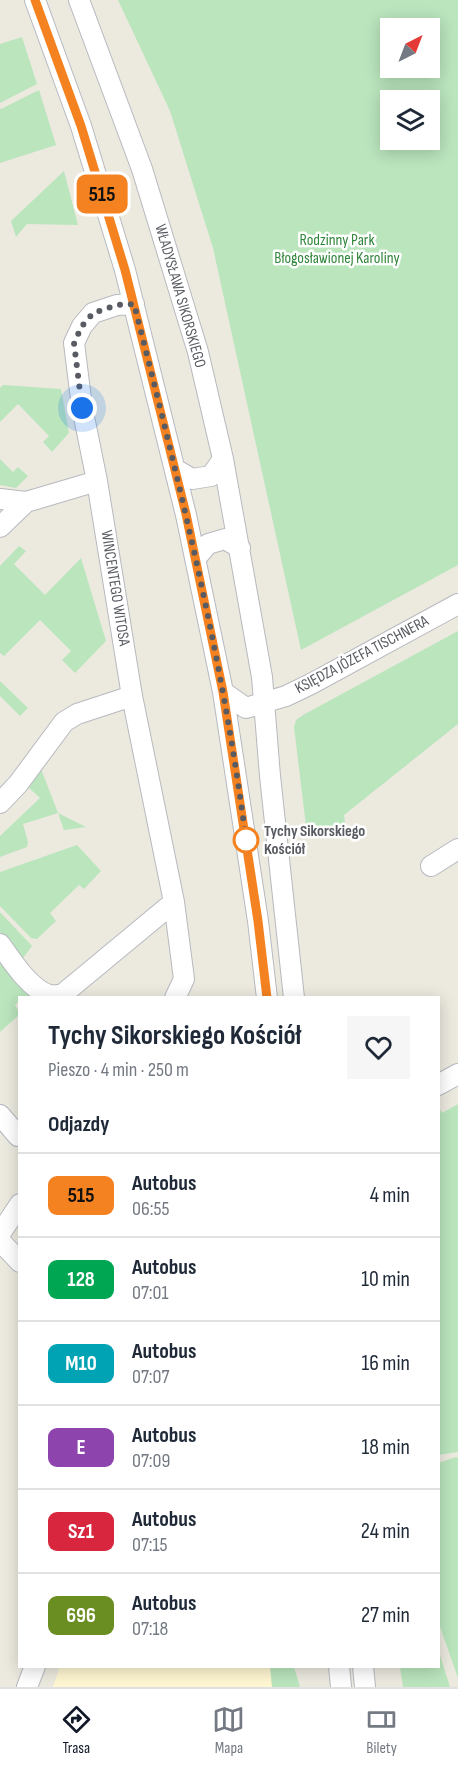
<!DOCTYPE html>
<html lang="pl">
<meta charset="utf-8">
<style>
body{margin:0;font-family:"Sofia Sans Condensed",sans-serif;background:#f6f6f7;color:#1f2937;height:100vh;display:flex;flex-direction:column;font-size:22px;white-space:nowrap}
*{box-sizing:border-box;margin:0}
p{font-size:20px;color:#747a83}
.icon{flex:none;width:33px;height:33px;fill:none;stroke:currentColor;stroke-width:2;stroke-linecap:round;stroke-linejoin:round}
.map{position:relative;flex:1;overflow:hidden}
.drawer{position:absolute;left:18px;top:996px;width:422px;height:672px;display:flex;flex-direction:column;background:#fff;border-radius:0px;box-shadow:0 3px 15px #0003}
.drawer>*{flex:none}
.badge{padding:0 12px;border-radius:9px;font-size:21px;line-height:39px}
.needle{width:39px;rotate:42deg}
.tools{position:absolute;left:380px;top:18px;display:grid;gap:12px}
.tools a{display:grid;place-items:center;width:60px;height:60px;border-radius:0px;background:#fff;box-shadow:0 3px 15px #0003;font-size:30px}
.you{position:absolute;width:30px;height:30px;margin:-15px;border:4px solid #fff;border-radius:50%;background:#1a73e8;box-shadow:0 0 0 9px #1a73e833}
.map>.badge{position:absolute;translate:-50% -50%;box-shadow:0 0 0 3px #fff}
h2{padding:0 30px;font-size:22px;line-height:54px}
.round{display:grid;place-items:center;flex:none;width:63px;height:63px;border-radius:0px;background:#f6f6f7}
.summary{display:flex;align-items:center;justify-content:space-between;height:102px;padding:0 30px}
h1{font-size:28px;font-weight:700;line-height:45px}
ul{padding:0;list-style:none}
li{display:flex;align-items:center;gap:18px;height:84px;padding:0 30px;border-top:2px solid #e0e1e3}
li div{flex:1}
li b{display:block;font-size:22px}
li em{font-style:normal}
li .badge{min-width:66px;font-weight:700;text-align:center}
.dock{display:flex;justify-content:space-around;align-items:center;height:84px;border-top:2px solid #e0e1e3;background:#fff;font-size:16px;color:#747a83}
.dock a{display:grid;justify-items:center;gap:3px}
.dock .active{color:#111827}
.map>svg:first-child{display:block}
.commercial{fill:#fff7d1}
.green{fill:#bae5bd;fill-rule:evenodd}
.lines{fill:none;stroke-linecap:round;stroke-linejoin:round}
.minor-casing{stroke:#b7b9bf;stroke-width:22}
.minor{stroke:#fff;stroke-width:20}
.line-casing{stroke:#fff;stroke-width:14}
.line{stroke:#f58220;stroke-width:9}
.walk{stroke:#585b61;stroke-width:6;stroke-dasharray:0 10.8}
.stop-dot{fill:#fff;stroke:#f58220;stroke-width:3}
.labels{text-anchor:middle;dominant-baseline:central;stroke-width:5;stroke-linejoin:round;paint-order:stroke}
.park-label{font-size:16px;fill:#32863c;stroke:#fff}
.street-label{font-size:16px;fill:#585b61;stroke:#fff}
.stop-label{font-size:16px;font-weight:bold;fill:#585b61;stroke:#fff;text-anchor:start}
</style>
<div class="map">
<svg width="458" height="1687" viewBox="0 0 458 1687">
<rect width="100%" height="100%" fill="#eceadf"/>
<path class="commercial" d="M 60,1666 L 289,1667 L 291,1687 L 53,1687 Z"/>
<path class="green" d="M 118,0 L 458,0 L 458,565 L 301,650 L 213,248 L 170,111 ZM 390,28 L 429,28 L 429,68 L 390,68 ZM 390,100 L 429,100 L 429,140 L 390,140 Z
M 22,37 L 37,84 L 0,103 L 0,44 Z
M 39,90 L 56,145 L 0,163 L 0,108 L 1,109 Z
M 64,171 L 78,225 L 27,224 L 16,237 L 11,221 Z
M 3,385 L 61,389 L 69,433 L 52,452 L 43,442 L 49,436 L 18,404 L 0,422 L 0,388 Z
M 0,459 L 13,472 L 18,467 L 28,476 L 16,488 L 0,485 Z
M 19,546 L 26,551 L 14,564 L 45,595 L 81,558 L 106,641 L 75,673 L 62,660 L 71,651 L 40,620 L 4,656 L 0,653 L 0,566 Z
M 458,631 L 458,724 L 344,815 L 346,830 L 307,834 L 294,727 L 296,720 L 303,715 Z
M 0,681 L 28,708 L 20,716 L 0,696 Z
M 41,769 L 58,813 L 86,827 L 64,830 L 58,813 L 23,824 L 28,842 L 27,847 L 0,857 L 0,836 L 40,798 L 29,788 Z
M 77,845 L 101,871 L 84,889 L 79,885 L 50,913 L 56,921 L 37,939 L 31,938 L 0,906 L 0,872 Z
M 0,912 L 32,946 L 20,962 L 0,932 Z
M 0,957 L 37,997 L 20,998 L 19,1001 L 15,1005 L 19,1012 L 19,1015 L 0,1032 Z
M 458,1104 L 458,1452 L 438,1455 L 438,1105 L 442,1113 Z
M 456,1457 L 458,1458 L 458,1678 L 438,1621 L 438,1463 Z
M 438,1649 L 450,1687 L 403,1687 L 400,1667 L 438,1666 Z
M 270,1667 L 294,1667 L 300,1687 L 272,1687 Z"/>
<g class="lines">
<defs>
<path id="minor" d="M 35,0 L 81,126 L 125,270 L 186,515 L 223,692 L 258,921 L 267,998
M 79,0 L 142,169 L 198,352 L 223,459 L 262,677 L 270,776 L 294,998
M 134,304 L 117,305 L 93,313 L 82,326 L 74,343 L 82,407 L 97,481 L 132,696 L 174,902 L 184,979 L 175,998
M 175,469 L 192,479 L 211,476 L 223,459
M 0,499 L 26,502 L 97,481
M 0,527 L 26,502
M 195,559 L 208,544 L 225,539 L 240,548
M 223,692 L 246,708 L 286,696 L 311,684 L 458,604
M 0,803 L 18,784 L 64,722 L 77,714 L 132,696
M 431,866 L 458,849
M 0,944 C 12,961 29,988 49,995 C 54,996 58,995 63,994 L 174,902
M 438,1085 L 458,1074
M 0,1115 L 18,1136 L 20,1134
M 0,1234 L 20,1204
M 0,1241 L 20,1262
M 339,1666 L 341,1687
M 363,1666 L 365,1687
M 27,1687 L 35,1666"/>
</defs>
<use href="#minor" class="minor-casing"/>
<use href="#minor" class="minor"/>
</g>
<g class="lines">
<defs>
<path id="line" d="M 35,0 L 81,126 L 125,270 L 186,514 L 223,692 L 258,921 L 267,998"/>
</defs>
<use href="#line" class="line-casing"/>
<use href="#line" class="line"/>
<path class="walk" d="M 82,408 L 74,343 L 82,326 L 93,313 L 117,305 L 134,304 C 179,481 223,659 246,840"/>
</g>
<circle class="stop-dot" cx="246" cy="840" r="12"/>
<g class="labels">
<g class="park-label">
<text x="337" y="240">Rodzinny Park<tspan x="337" dy="18">Błogosławionej Karoliny</tspan></text>
</g>
<g class="street-label">
<text transform="translate(180 296) rotate(74)">WŁADYSŁAWA SIKORSKIEGO</text>
<text transform="translate(115 588) rotate(81)">WINCENTEGO WITOSA</text>
<text transform="translate(362 655) rotate(-28)">KSIĘDZA JÓZEFA TISCHNERA</text>
</g>
<g class="stop-label">
<text x="264" y="831">Tychy Sikorskiego<tspan x="264" dy="18">Kościół</tspan></text>
</g>
</g>
</svg>
<div class="tools">
<a><svg class="needle" viewBox="-14 -14 28 28"><path d="M0-13l5 13h-10z" fill="#e53935"/><path d="M0 13l5-13h-10z" fill="#747a83"/></svg></a>
<a><svg class="icon" aria-label="layers" viewBox="0 0 24 24"><path d="M12 4l9 5-9 5-9-5zM3 14l9 5 9-5"/></svg></a>
</div>
<div class="you" style="left:82px;top:408px"></div>
<b class="badge" style="left:102px;top:194px;background:#f58220;color:#111">515</b>
<section class="drawer">
<div class="summary"><div><h1>Tychy Sikorskiego Kościół</h1><p>Pieszo · 4 min · 250 m</p></div><a class="round"><svg class="icon" aria-label="heart" viewBox="0 0 24 24"><path d="M12 20l-8-8c-3-5 5-10 8-4 3-6 11-1 8 4z"/></svg></a></div>
<h2>Odjazdy</h2>
<ul>
<li><span class="badge" style="background:#f58220;color:#111">515</span><div><b>Autobus</b><p>06:55</p></div><em>4 min</em></li>
<li><span class="badge" style="background:#00a651;color:#fff">128</span><div><b>Autobus</b><p>07:01</p></div><em>10 min</em></li>
<li><span class="badge" style="background:#00a3b4;color:#fff">M10</span><div><b>Autobus</b><p>07:07</p></div><em>16 min</em></li>
<li><span class="badge" style="background:#8e44ad;color:#fff">E</span><div><b>Autobus</b><p>07:09</p></div><em>18 min</em></li>
<li><span class="badge" style="background:#d7263d;color:#fff">Sz1</span><div><b>Autobus</b><p>07:15</p></div><em>24 min</em></li>
<li><span class="badge" style="background:#6b8e23;color:#fff">696</span><div><b>Autobus</b><p>07:18</p></div><em>27 min</em></li>
</ul>
</section>
</div>
<nav class="dock">
<a class="active"><svg class="icon" aria-label="directions" viewBox="0 0 24 24"><path d="M12 3l9 9-9 9-9-9zM9 14v-3h6M13 9l2 2-2 2"/></svg>Trasa</a>
<a><svg class="icon" aria-label="map" viewBox="0 0 24 24"><path d="M3 6l6-2 6 2 6-2v14l-6 2-6-2-6 2zM9 4v14M15 6v14"/></svg>Mapa</a>
<a><svg class="icon" aria-label="tickets" viewBox="0 0 24 24"><path d="M3 7h18v10H3zM15 7v10"/></svg>Bilety</a>
</nav>
